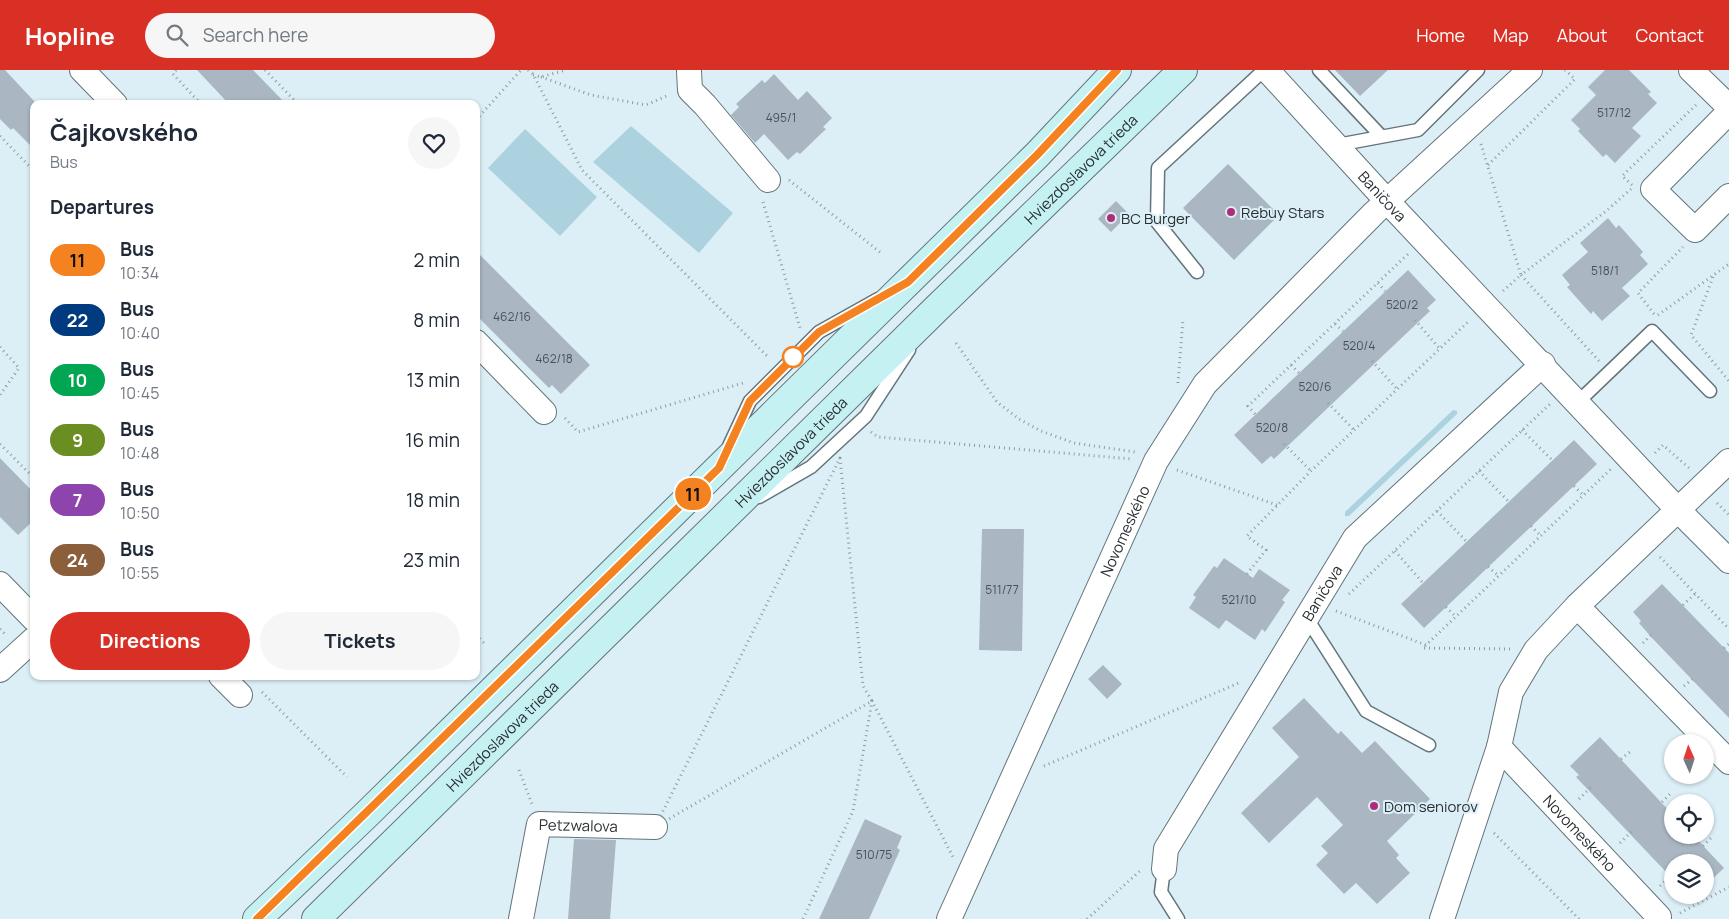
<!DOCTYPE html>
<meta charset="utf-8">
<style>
body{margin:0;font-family:Manrope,sans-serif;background:#f6f6f7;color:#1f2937;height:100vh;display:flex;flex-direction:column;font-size:19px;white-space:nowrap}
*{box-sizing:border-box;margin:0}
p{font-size:16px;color:#747a83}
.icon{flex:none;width:28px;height:28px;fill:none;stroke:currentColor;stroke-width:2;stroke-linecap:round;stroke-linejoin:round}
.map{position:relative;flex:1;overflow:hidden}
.sheet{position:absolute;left:30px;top:30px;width:450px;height:580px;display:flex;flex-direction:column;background:#fff;border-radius:10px;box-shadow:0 1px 4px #0004}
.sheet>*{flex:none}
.badge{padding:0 10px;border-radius:16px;font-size:18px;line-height:32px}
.needle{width:32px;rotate:357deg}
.fabs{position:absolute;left:1664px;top:664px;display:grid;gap:10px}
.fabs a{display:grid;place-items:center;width:50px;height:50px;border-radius:50%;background:#fff;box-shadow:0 1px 4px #0004;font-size:25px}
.map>.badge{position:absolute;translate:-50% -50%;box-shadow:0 0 0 2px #fff}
h2{padding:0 20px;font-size:19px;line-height:45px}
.round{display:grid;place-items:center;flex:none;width:52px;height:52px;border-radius:26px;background:#f6f6f7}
.summary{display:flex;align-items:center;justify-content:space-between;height:85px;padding:0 20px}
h1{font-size:24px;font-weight:700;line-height:38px}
.primary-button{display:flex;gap:10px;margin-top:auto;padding:10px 20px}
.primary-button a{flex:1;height:58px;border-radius:30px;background:#d93025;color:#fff;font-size:20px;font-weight:700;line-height:58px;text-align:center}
.primary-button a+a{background:#f6f6f7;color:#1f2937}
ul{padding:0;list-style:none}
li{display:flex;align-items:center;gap:15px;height:60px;padding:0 20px}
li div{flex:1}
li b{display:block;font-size:19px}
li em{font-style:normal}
li .badge{min-width:55px;font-weight:700;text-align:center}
header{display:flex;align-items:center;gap:30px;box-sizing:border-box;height:70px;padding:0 25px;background:#d93025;color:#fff}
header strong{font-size:24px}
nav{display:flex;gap:28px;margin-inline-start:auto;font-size:18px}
.search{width:350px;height:45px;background:#f6f6f7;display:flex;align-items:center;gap:12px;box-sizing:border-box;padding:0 18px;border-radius:28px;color:#747a83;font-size:19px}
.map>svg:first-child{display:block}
.green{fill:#acd2df}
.building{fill:#aab7c3}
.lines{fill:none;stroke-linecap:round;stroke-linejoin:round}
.lane-casing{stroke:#63757b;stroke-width:15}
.street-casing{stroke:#63757b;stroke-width:26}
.secondary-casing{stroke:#63757b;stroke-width:30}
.path{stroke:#8e9ca1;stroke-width:3;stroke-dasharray:1 4;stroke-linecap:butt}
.lane{stroke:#fff;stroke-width:12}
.street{stroke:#fff;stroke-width:24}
.secondary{stroke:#c6f1f2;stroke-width:28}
.line-casing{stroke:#fff;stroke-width:11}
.line{stroke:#f58220;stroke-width:8}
.poi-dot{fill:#ae2d79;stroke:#dceff6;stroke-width:2}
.stop-dot{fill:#fff;stroke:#f58220;stroke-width:2.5}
.labels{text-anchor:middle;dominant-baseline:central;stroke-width:4;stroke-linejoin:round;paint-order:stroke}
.number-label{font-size:12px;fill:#485156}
.street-label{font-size:15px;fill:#282f32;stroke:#dceff6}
.poi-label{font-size:15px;fill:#282f32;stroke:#dceff6;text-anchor:start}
</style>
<header>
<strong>Hopline</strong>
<div class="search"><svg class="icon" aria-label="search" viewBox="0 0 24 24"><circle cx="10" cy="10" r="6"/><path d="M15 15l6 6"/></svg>Search here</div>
<nav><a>Home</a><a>Map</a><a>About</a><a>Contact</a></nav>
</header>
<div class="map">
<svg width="1729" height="849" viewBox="0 0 1729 849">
<rect width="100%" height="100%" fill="#dceff6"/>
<path class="green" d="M 631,56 L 733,143 L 699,183 L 593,92 Z
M 525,59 L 597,127 L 560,166 L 488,98 Z
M 1453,340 L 1457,341 L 1457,344 L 1349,446 L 1345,446 L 1345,442 Z"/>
<path class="building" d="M 0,0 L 5,0 L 34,31 L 34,79 L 13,58 L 11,60 L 0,49 Z
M 197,0 L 253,0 L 286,34 L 229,34 Z
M 1335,0 L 1388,0 L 1360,26 Z
M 1605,0 L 1629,0 L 1651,22 L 1648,24 L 1657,33 L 1632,58 L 1641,66 L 1615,93 L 1606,84 L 1603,87 L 1578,61 L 1580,59 L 1571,50 L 1596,25 L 1588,17 Z
M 774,4 L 798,30 L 807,21 L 832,48 L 823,57 L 826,59 L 800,84 L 797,82 L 788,90 L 764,64 L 755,73 L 731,45 L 739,37 L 736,34 L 762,10 L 765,13 Z
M 1228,94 L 1279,145 L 1234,190 L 1183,138 Z
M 1116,131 L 1129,144 L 1111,162 L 1098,149 Z
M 1608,148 L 1616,158 L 1619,155 L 1643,182 L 1640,185 L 1648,194 L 1622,218 L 1630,226 L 1602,251 L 1593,241 L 1591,244 L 1567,217 L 1570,215 L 1562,205 L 1588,182 L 1580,173 Z
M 476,181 L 590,295 L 561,324 L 552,315 L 549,318 L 476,245 Z
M 1408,200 L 1436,230 L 1427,238 L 1430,241 L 1274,389 L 1271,386 L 1262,394 L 1234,365 Z
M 1574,370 L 1597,394 L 1424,558 L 1401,534 Z
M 0,388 L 34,423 L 34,450 L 18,465 L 0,447 Z
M 982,459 L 1024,459 L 1022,581 L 979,580 Z
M 1224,488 L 1253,508 L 1259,499 L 1290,520 L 1282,530 L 1285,532 L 1265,562 L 1262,559 L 1255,570 L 1226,550 L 1219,559 L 1189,538 L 1196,527 L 1193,525 L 1214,496 L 1217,498 Z
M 1662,514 L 1729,583 L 1729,648 L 1652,568 L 1639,553 L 1641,551 L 1633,542 Z
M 1103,595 L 1122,614 L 1107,629 L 1088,609 Z
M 1304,628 L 1338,664 L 1341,661 L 1362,683 L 1375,671 L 1430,729 L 1387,771 L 1399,785 L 1396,788 L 1410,803 L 1377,834 L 1356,813 L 1344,824 L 1316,795 L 1328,783 L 1321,776 L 1343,755 L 1317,727 L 1269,773 L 1241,743 L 1299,687 L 1272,658 Z
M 1600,667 L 1672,744 L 1672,765 L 1693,765 L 1724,798 L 1705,816 L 1705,792 L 1672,792 L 1672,803 L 1670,800 L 1667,803 L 1576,707 L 1579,705 L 1570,696 Z
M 865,749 L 902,766 L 897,778 L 900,780 L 869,849 L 819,849 Z
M 574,769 L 616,770 L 610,849 L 568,849 Z"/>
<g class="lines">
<defs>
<path id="lane" d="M 1319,0 L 1381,66
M 1337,75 L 1418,60 L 1478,0
M 1197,202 L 1157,152 L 1158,98 L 1264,0
M 1578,332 L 1652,261 L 1710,321
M 729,376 L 750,331 L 819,262 L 878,229
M 759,427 L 811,397 L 866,346 L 909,280
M 1306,547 L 1366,641 L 1429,675
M 1164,799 L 1161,822 L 1178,849"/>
<g id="street">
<path d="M 82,0 L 115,34"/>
<path id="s1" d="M 1267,0 L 1387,131 L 1678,440 L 1729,491"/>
<path d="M 1691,0 L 1729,37"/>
<path d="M 689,1 L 690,20 L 705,35 L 768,110"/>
<path d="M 1729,42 L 1653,119 L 1695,160 L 1729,126"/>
<path d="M 476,272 L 544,342"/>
<path d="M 0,514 L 34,549"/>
<path d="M 1577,536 L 1729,692"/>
<path d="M 0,600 L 34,569"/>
<path d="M 221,606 L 240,625"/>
<path id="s2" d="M 1499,677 L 1659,847"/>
<path id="s3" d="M 1164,799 L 1166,779 L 1355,468 L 1543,294"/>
<path id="s4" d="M 521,849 L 539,754 L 655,757"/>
<path id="s5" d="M 949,849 L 1156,391 L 1205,314 L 1374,143 L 1530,0"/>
<path d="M 1442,849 L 1499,677 L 1511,622 L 1536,580 L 1577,536 L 1729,391"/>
</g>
<g id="secondary">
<path d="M 257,849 L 365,746 L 1037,85 L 1117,0"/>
<path id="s6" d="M 316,849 L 936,239 L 1183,0"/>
</g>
</defs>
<use href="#lane" class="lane-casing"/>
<use href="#street" class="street-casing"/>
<use href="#secondary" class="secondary-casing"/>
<path class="path" d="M 176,0 L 173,4 L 201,34
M 265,0 L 298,34
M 528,0 L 533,4 L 582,100 L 769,288
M 533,5 L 541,7 L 566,0
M 541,7 L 591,25 L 646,35 L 669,25
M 476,50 L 521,0
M 0,66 L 34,101
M 1481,74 L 1521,205 L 1503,221
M 1488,95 L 1575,9 L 1565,0
M 789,110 L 881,183
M 1632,115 L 1622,106 L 1696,35
M 763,132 L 800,258
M 1713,207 L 1691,265 L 1729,311
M 1378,213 L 1385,221
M 1654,244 L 1638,223 L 1683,177
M 1658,245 L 1729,194
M 1415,250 L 1440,279
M 1335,254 L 1343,261
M 956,273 L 997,332 L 1019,349 L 1041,361 L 1074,373 L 1135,382
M 0,277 L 19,298 L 0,325
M 1372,291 L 1397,319
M 1599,291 L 1521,205 L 1605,142 L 1631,119
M 1291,295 L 1299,303
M 1178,313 L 1183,249
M 1328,333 L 1354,360
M 1255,344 L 1248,336 L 1408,184
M 565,348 L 578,362 L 743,313
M 1522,360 L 1552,390
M 871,362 L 878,367 L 1132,389
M 0,374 L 34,408
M 1284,374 L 1311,401
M 1655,383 L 1663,375 L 1689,398
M 840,388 L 863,616 L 872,631 L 655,757 Z
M 1177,400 L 1277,435
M 1479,401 L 1509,432
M 1574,416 L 1584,426
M 1717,433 L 1729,445
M 1437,441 L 1467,472
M 1531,456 L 1541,466
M 1395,481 L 1423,513
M 1660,487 L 1729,559
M 1488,497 L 1499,506
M 1247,504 L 1266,480 L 1247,466 L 1311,401 L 1470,250
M 1349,524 L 1550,334
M 1683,535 L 1695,524
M 1446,537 L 1456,547
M 1336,541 L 1426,575
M 0,559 L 6,565
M 476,565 L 485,574
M 1643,573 L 1653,563
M 1425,576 L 1611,399
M 1424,578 L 1510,579
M 1724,578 L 1729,574
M 1684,616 L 1695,607
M 262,622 L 347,707
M 1621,689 L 1631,681
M 1044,696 L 1241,612
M 519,700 L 532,734
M 1579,729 L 1591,717
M 1662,732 L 1671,723
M 1494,763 L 1579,849
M 1620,773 L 1632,761
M 1703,776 L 1713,766
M 1660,816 L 1672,805
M 1680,843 L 1729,817
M 803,849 L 853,741 L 872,631 L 953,787
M 1087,849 L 1142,799"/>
<use href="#lane" class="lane"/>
<use href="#street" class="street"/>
<use href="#secondary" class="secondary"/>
</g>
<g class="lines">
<defs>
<path id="line" d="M 257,849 L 719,398 L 750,331 L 819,262 L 908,212 L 1037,85 L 1117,0"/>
</defs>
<use href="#line" class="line-casing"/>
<use href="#line" class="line"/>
</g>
<g class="poi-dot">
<circle cx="1231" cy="142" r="5"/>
<circle cx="1111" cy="148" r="5"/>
<circle cx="1374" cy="736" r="5"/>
</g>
<circle class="stop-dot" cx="793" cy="287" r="10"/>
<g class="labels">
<g class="number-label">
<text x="1614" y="42">517/12</text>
<text x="781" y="47">495/1</text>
<text x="1605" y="200">518/1</text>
<text x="1402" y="234">520/2</text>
<text x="512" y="246">462/16</text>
<text x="1359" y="275">520/4</text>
<text x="554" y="288">462/18</text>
<text x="1315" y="316">520/6</text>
<text x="1272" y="357">520/8</text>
<text x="1002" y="519">511/77</text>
<text x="1239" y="529">521/10</text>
<text x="874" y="784">510/75</text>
</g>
<g class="street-label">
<text stroke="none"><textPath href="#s6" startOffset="1071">Hviezdoslavova trieda</textPath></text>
<text stroke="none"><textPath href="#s1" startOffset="171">Baničova</textPath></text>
<text stroke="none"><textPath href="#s6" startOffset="666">Hviezdoslavova trieda</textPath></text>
<text stroke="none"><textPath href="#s5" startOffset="426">Novomeského</textPath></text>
<text stroke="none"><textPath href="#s3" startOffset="320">Baničova</textPath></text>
<text stroke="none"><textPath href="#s6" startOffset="261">Hviezdoslavova trieda</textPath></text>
<text stroke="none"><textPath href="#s4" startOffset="136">Petzwalova</textPath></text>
<text stroke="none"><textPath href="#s2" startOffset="118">Novomeského</textPath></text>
</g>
<g class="poi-label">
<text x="1241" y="142">Rebuy Stars</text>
<text x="1121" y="148">BC Burger</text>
<text x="1384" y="736">Dom seniorov</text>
</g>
</g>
</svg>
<div class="fabs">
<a><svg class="needle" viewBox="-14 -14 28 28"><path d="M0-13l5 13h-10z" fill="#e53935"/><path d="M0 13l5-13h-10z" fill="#747a83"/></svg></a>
<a><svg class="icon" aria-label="locate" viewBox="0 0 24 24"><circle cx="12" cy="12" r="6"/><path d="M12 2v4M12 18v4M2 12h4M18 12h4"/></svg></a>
<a><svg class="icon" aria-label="layers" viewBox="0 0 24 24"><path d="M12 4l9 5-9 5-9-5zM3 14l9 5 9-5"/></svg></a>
</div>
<b class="badge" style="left:693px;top:424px;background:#f58220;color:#111">11</b>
<section class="sheet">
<div class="summary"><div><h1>Čajkovského</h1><p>Bus</p></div><a class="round"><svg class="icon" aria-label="heart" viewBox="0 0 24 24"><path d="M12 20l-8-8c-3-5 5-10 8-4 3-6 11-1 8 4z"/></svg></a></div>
<h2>Departures</h2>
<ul>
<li><span class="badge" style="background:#f58220;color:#111">11</span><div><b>Bus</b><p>10:34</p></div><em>2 min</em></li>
<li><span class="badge" style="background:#003b80;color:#fff">22</span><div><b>Bus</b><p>10:40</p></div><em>8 min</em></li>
<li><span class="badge" style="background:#00a651;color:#fff">10</span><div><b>Bus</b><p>10:45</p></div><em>13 min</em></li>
<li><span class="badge" style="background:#6b8e23;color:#fff">9</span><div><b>Bus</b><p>10:48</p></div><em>16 min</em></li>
<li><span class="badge" style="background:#8e44ad;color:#fff">7</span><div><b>Bus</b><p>10:50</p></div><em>18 min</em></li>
<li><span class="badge" style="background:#8b5e3c;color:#fff">24</span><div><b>Bus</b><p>10:55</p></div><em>23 min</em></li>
</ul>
<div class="primary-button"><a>Directions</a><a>Tickets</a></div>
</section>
</div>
